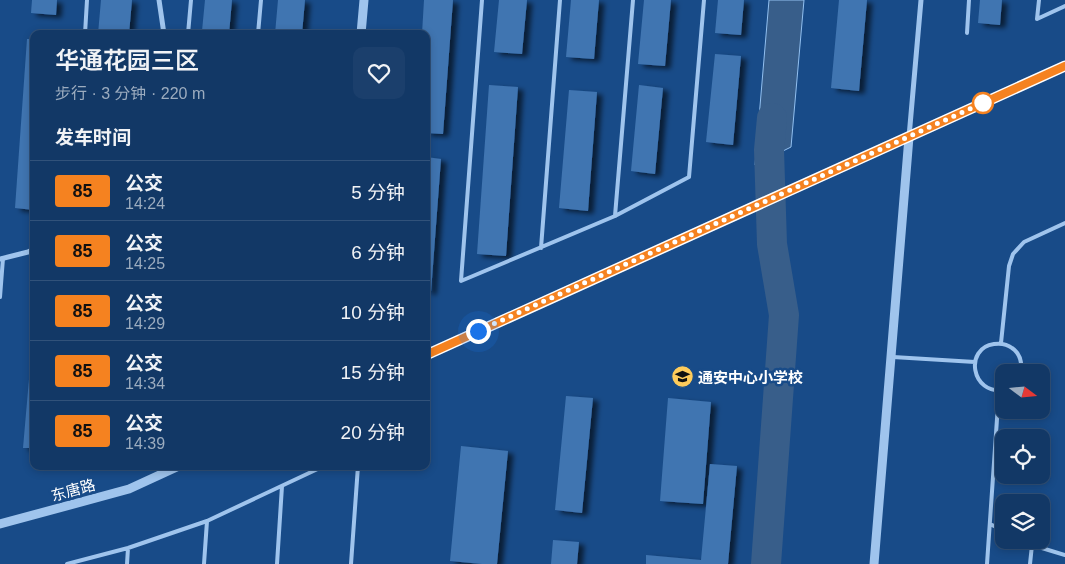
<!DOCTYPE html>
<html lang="zh">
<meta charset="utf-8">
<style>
body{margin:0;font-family:Helvetica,"Noto Sans SC",sans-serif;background:#1b3f6c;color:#f1f3f6;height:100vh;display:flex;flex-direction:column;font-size:19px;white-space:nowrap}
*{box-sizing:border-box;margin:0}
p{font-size:16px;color:#9cacbf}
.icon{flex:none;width:28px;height:28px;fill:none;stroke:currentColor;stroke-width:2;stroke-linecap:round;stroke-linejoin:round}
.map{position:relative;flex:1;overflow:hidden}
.details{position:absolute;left:30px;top:30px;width:400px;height:440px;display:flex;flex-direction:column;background:#123866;border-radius:10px;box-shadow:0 2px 8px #0003,0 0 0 1px #31527a}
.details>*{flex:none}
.badge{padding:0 10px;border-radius:4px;font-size:18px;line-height:32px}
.needle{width:32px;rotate:106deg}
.fabs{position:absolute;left:995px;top:364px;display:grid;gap:10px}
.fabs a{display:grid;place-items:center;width:55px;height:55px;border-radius:10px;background:#123866;box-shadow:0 2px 8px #0003,0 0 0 1px #31527a;font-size:25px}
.you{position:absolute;width:25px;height:25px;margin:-12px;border:4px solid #fff;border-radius:50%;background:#1a73e8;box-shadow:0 0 0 8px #1a73e833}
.map>.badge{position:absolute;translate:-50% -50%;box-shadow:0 0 0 2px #fff}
h2{padding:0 25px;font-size:19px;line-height:45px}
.round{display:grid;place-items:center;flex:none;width:52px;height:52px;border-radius:10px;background:#1b3f6c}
.headline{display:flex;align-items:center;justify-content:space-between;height:85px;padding:0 25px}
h1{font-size:24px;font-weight:600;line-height:38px}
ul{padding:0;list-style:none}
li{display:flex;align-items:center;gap:15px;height:60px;padding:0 25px;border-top:1px solid #31527a}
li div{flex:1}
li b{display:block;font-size:19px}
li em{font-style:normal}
li .badge{min-width:55px;font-weight:700;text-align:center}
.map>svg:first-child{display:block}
.water{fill:#385e8a;stroke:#92c0f0}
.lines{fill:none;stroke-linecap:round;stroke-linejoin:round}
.river{stroke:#385e8a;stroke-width:30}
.building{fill:#4075b1;filter:url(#shadow)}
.service{stroke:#9fc4ed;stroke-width:4}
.minor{stroke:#9fc4ed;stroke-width:5}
.tertiary{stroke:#9fc4ed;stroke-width:9}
.line-casing{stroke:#fff;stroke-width:11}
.line{stroke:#f58220;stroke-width:8}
.walk{stroke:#fff;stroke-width:5;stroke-dasharray:0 9}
.stop-dot{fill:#fff;stroke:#f58220;stroke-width:2.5}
.labels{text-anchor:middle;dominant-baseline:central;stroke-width:5;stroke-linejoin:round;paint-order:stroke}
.poi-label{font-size:15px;font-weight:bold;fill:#fff;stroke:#184b88;text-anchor:start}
.street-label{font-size:15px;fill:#fff;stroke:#184b88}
</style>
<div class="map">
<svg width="1065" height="564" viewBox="0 0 1065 564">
<defs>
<filter id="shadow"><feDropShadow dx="5.5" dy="3" stdDeviation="2.5" flood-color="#0009"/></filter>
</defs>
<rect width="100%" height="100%" fill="#184b88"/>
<path class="water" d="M 769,0 L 804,0 L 791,147 L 755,165 Z"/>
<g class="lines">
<path class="river" d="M 766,564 L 784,315 L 772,244 L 769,150 L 772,118"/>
</g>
<path class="building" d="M 32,0 L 57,0 L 56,15 L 31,13 Z
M 101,0 L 132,0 L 129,34 L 98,34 Z
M 205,0 L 232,0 L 229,34 L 202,31 Z
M 278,0 L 305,0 L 302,34 L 275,34 Z
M 424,0 L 453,0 L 443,134 L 426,133 L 426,34 L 422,34 Z
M 499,0 L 527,0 L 522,54 L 494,52 Z
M 571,0 L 599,0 L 594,59 L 566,57 Z
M 644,0 L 671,0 L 665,66 L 638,64 Z
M 718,0 L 744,0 L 741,35 L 715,33 Z
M 839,0 L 867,0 L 859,91 L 831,88 Z
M 980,0 L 1002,0 L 1000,25 L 978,23 Z
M 27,39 L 34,39 L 34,210 L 15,208 Z
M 715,54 L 741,56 L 733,145 L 706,142 Z
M 489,85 L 518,87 L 506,256 L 477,254 Z
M 639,85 L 663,88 L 655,174 L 631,171 Z
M 569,90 L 597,92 L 588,211 L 559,208 Z
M 426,157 L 441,159 L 431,292 L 426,291 Z
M 32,345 L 34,345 L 34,448 L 23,448 Z
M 566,396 L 593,398 L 582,513 L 555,510 Z
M 668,398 L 711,402 L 703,504 L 660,501 Z
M 461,446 L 508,451 L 497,564 L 482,564 L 450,561 Z
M 710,464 L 737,466 L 728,564 L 646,564 L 646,555 L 701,560 Z
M 553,540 L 579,542 L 577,564 L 551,564 Z"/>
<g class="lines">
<path class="service" d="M 482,0 L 461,281 L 615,216 L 689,177 L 704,0
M 1039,0 L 1037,19 L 1065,6
M 967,33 L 969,0
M 85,34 L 87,0
M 188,34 L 191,0
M 258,34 L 261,0
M 615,216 L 633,0
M 541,248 L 560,0
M 0,297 L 3,258
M 1001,343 L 1009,266 L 1013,254 L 1024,242 L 1065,223
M 893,357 L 975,362
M 1004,390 C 971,395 964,348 994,344 C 1001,343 1007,344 1012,348 C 1021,354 1022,363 1021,372
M 990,524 L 1004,531
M 1022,540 L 1032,545 L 1065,555
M 67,564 L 128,548 L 207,521 L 324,466
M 127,564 L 128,548
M 204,564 L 207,521
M 277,564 L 282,486
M 351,564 L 358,466
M 987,564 L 999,390
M 1030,564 L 1032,545"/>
<path class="minor" d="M 159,0 L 164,34
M 909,137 L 921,0
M 0,259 L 28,252 L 34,249"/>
<path class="tertiary" d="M 361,34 L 364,0
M 426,355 L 1065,66
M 0,524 L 129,489 L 179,466
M 874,564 L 909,137"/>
</g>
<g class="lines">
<defs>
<path id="line" d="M 426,355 L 1065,66"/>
</defs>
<use href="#line" class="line-casing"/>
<use href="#line" class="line"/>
<path class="walk" d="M 478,331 L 983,103"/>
</g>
<defs>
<symbol id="school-disc" viewBox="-11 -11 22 22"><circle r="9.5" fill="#ffcc5b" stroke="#184b88"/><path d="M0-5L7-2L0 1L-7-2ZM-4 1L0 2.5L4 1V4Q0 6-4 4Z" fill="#111"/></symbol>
</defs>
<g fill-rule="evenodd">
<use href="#school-disc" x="670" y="364" width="25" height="25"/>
</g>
<circle class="stop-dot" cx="983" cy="103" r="10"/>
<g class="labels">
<g class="poi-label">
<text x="698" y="377">通安中心小学校</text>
</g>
<g class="street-label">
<text transform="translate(73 490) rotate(-15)">东唐路</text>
</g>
</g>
</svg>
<div class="fabs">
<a><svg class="needle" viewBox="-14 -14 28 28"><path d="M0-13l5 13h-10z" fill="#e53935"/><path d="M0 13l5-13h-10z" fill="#9cacbf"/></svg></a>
<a><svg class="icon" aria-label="locate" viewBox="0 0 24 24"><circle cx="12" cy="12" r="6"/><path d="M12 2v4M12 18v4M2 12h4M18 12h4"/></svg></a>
<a><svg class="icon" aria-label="layers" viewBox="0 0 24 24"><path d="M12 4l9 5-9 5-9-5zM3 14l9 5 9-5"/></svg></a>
</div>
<div class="you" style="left:478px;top:331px"></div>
<section class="details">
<div class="headline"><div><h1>华通花园三区</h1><p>步行 · 3 分钟 · 220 m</p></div><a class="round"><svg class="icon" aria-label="heart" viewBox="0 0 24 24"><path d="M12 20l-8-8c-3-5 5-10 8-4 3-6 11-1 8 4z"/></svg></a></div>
<h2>发车时间</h2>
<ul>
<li><span class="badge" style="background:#f58220;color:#111">85</span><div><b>公交</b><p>14:24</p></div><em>5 分钟</em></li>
<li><span class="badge" style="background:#f58220;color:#111">85</span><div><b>公交</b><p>14:25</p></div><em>6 分钟</em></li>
<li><span class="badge" style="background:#f58220;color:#111">85</span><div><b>公交</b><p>14:29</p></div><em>10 分钟</em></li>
<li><span class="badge" style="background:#f58220;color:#111">85</span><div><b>公交</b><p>14:34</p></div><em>15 分钟</em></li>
<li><span class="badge" style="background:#f58220;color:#111">85</span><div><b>公交</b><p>14:39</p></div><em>20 分钟</em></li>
</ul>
</section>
</div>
